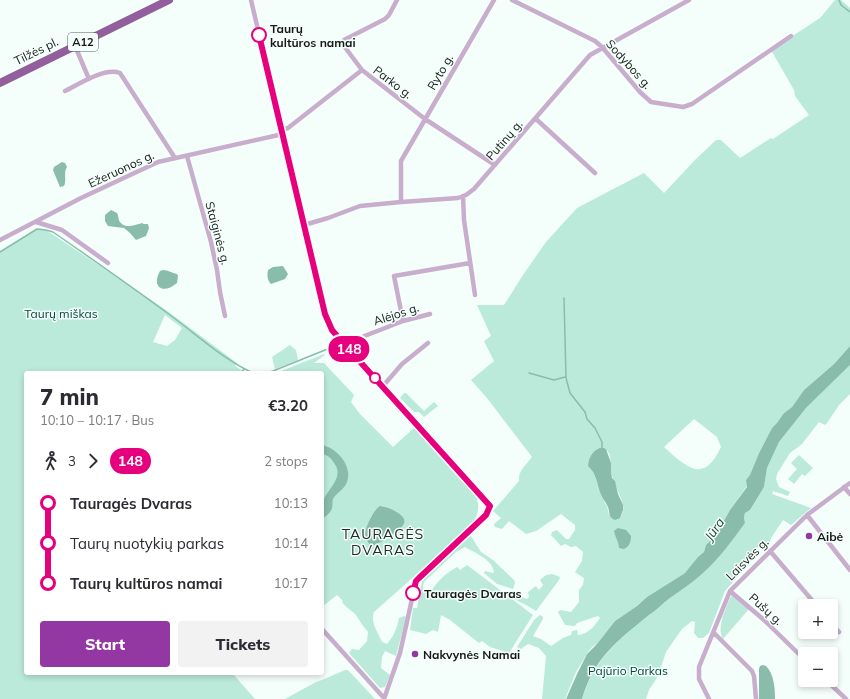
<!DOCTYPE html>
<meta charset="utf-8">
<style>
body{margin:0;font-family:Mulish,sans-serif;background:#f2f2f3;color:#2b2b33;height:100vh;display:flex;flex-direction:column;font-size:15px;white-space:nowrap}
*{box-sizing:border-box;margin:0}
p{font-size:13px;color:#7c7c81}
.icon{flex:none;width:22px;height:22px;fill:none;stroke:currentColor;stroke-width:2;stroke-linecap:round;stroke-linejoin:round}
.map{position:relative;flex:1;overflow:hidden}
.drawer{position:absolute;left:24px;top:371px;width:300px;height:304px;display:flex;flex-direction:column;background:#fff;border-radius:4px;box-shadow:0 2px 6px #0003}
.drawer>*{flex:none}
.badge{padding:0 8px;border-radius:13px;font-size:14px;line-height:26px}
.tools{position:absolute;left:798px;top:599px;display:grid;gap:8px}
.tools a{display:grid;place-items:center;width:40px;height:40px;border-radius:4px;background:#fff;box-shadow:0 2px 6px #0003;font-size:20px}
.map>.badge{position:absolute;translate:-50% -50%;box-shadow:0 0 0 2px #fff}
.legs{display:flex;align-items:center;gap:6px;height:44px;padding:0 16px;font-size:13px}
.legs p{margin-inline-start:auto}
.headline{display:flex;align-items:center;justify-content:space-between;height:68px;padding:0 16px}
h1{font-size:22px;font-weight:800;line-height:30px}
.button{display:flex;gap:8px;margin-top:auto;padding:8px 16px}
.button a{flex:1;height:46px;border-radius:4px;background:#9338a3;color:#fff;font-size:16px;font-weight:800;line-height:46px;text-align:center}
.button a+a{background:#f2f2f3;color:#2b2b33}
ul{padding:0 16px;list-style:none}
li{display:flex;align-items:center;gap:14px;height:40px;font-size:15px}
li i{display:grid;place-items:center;width:6px;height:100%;margin:0 5px;background:currentColor}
li i::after{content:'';width:10px;height:10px;margin:-5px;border:3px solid;border-radius:50%;background:#fff}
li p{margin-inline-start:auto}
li:first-child i{background:linear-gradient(#0000 50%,currentColor 0)}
li:last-child i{background:linear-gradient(currentColor 50%,#0000 0)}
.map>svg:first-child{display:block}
.green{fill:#bbeadb;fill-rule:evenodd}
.water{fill:#8abcac}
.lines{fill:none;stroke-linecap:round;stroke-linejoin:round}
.stream{stroke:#8abcac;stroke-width:1.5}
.minor{stroke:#c8adcd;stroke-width:4.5}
.trunk{stroke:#925e9c;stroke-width:8}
.line-1-casing{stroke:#fff;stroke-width:9}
.line-1{stroke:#e6007e;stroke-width:6}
.stop-1-dot{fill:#fff;stroke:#e6007e;stroke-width:2}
.poi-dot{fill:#9338a3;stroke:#f4fefb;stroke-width:1.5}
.labels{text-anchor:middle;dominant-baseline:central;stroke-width:3;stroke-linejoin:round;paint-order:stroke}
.shield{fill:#f4fefb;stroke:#585e5c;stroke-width:1}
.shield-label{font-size:11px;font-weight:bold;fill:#151a18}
.stop-label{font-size:12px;font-weight:bold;fill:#151a18;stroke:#f4fefb;text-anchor:start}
.street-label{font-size:12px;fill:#151a18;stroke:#f4fefb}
.park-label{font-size:12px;fill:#004a3b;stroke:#f4fefb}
.poi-label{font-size:12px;font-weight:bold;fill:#151a18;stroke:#f4fefb;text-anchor:start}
.water-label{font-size:13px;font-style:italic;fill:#194539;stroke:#f4fefb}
.quarter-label{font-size:14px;letter-spacing:1px;fill:#222c29;stroke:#f4fefb}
</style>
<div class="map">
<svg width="850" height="699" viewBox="0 0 850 699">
<rect width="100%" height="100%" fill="#f4fefb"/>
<path class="green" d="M 835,0 L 841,0 L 850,8 L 850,346 L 834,364 L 804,390 L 792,407 L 784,413 L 777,424 L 772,428 L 759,453 L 750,476 L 746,480 L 747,486 L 730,510 L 716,535 L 706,545 L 704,552 L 696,560 L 691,568 L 685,573 L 647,597 L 637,606 L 615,621 L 597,644 L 592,647 L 588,652 L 576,672 L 565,699 L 542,699 L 546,656 L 539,648 L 528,644 L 521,649 L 517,647 L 534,620 L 540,615 L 543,617 L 543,619 L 533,636 L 541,639 L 551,646 L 563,638 L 571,635 L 572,631 L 577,630 L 578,635 C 589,634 594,626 600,618 L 598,616 L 577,623 L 575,626 L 565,625 L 558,612 L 560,610 L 571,612 L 579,602 L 579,590 L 583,585 L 584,578 L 575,572 L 582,561 L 583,552 L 576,546 L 571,547 L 565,544 L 561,546 L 551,535 L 552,532 L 557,530 L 566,539 L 569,539 L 575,530 L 575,525 L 561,514 L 536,531 L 526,534 L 509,521 L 502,529 L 495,527 L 494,524 L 501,518 L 493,511 L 519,481 C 518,471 526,465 532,457 L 487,398 L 471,380 L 494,361 L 484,341 L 491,336 L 477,305 L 504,305 L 523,275 L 546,242 L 577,208 L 644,173 L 664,193 L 695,160 L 716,140 L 721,140 L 740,158 L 771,138 L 773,139 L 809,115 L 795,96 L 794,90 L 771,50 L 820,18 ZM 694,419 L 717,437 L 721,447 C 704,484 687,468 664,447 ZM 603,447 C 614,453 609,467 612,476 C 615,485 621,496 623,506 C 624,510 622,514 620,518 L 609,515 L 607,506 L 605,503 L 598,484 L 589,462 C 591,454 595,448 603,447 Z
M 37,229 L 46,230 L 166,310 L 237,363 L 235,366 L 246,373 L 26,373 L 26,673 L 234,673 L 233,674 L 255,699 L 0,699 L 0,252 ZM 165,315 L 182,328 L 175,340 L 167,346 L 153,342 Z
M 290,345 L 296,350 L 298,360 L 275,369 L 272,357 Z
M 324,354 L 325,355 L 314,363 L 324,363 L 354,395 L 351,402 L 360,414 L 393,447 L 414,428 L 475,495 C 481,506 478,516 471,526 L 374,612 C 370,623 378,632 382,642 L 387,644 C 394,636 397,628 399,618 L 404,616 L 406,617 L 396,656 L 385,651 L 382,657 L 381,668 L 390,675 L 385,687 L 380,688 L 349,653 L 352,649 L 359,650 L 367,641 L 368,632 C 363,627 360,621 356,615 C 353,611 346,608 342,602 L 343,601 L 337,595 L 322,607 L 322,373 L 276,373 Z
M 850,365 L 850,394 L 839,405 L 827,423 L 825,425 L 819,422 L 802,444 L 790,453 L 777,474 L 776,479 L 779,487 L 790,492 L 788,496 L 773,491 L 772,494 L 811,508 L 791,525 L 783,520 L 771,538 L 769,545 L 766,547 L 758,547 L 749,564 L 725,591 L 709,633 L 703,638 L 698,638 L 694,633 L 695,622 L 692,621 L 682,629 L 666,652 L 658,676 L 649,690 L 646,699 L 582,699 C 595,658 617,641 649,615 C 657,610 663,603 670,598 C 681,590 692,583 702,574 C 719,559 732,541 745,523 L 744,516 L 745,513 L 750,510 L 764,487 L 767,468 L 779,442 L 806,408 Z
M 404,393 L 406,393 L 424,411 L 434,402 L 438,406 L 424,417 L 419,412 L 414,412 L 400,398 Z
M 799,455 L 813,468 L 805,476 L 802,474 L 794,484 L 788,479 L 797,469 L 791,463 Z
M 471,536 L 481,552 L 493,560 L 514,580 L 515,583 L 513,589 L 497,584 L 484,573 L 485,571 L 493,573 L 494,572 C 492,559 475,553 465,547 L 456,552 L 424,582 L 423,586 L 424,592 L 429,594 C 437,582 444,574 457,567 L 460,570 L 467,565 L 533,615 L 509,653 L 490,647 L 482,641 L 479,643 L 450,620 L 441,615 L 438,632 L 433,630 L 426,634 L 410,630 L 413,608 L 417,608 L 422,581 L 469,537 Z
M 552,574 L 560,577 L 559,580 L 536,611 L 526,605 L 512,598 L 511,595 L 514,594 L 527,599 L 529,597 L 528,592 L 536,586 L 539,590 L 543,585 L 540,580 L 546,575 Z
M 732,595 L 749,609 L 723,639 C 716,627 726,609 730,598 Z
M 345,670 L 348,670 L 375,699 L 285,699 L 316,682 L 322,680 Z"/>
<path class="water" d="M 62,162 L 65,163 L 67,167 C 63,173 67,180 64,186 L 60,187 L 53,170 L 54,167 Z
M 111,210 L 117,213 C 119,216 118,220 120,222 C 126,230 136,224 143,223 L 143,224 L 148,224 L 149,228 L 146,236 L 136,240 L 130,233 L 124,228 L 108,226 L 105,221 L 105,215 Z
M 283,266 L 288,274 L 285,279 L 271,284 C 267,280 267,275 268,270 L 273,267 Z
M 163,270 C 168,270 172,273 177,274 L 178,276 L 177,283 C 163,295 151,287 160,271 Z
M 850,346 L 850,365 L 806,408 L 779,442 L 767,468 L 764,487 L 750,510 L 745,513 L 744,517 L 745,523 C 732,541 719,559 702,574 C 692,583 681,590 670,598 C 663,603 657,610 649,615 C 617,641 594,658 582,699 L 566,699 L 577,674 L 587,654 L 597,644 L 615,621 L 637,606 L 647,597 L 685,573 L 698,557 L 704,552 L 706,545 L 716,535 L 730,510 L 747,487 L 746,480 L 750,475 L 759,453 L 772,428 L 777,423 L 784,413 L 792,407 L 804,390 L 834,364 Z
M 322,445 C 337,448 353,466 347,482 C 344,490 336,493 333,499 C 332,502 333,505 332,508 C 331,513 325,516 322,520 C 322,514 321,506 323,501 C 328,488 345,477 334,463 C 331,458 328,455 322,454 Z
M 602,447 L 606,449 L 611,463 L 611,472 L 612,478 L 615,481 L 618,494 L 623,505 L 623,510 L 620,518 L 615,520 C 608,517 610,513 608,507 C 606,502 602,498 600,492 C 598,486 597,480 594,474 C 593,471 590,468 588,466 C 589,456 593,450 602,447 Z
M 380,506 C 387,507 392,509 398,513 C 412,522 400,529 391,535 C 384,540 379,544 371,546 C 368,543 366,539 365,534 C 365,528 374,509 380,506 Z
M 618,528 L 626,530 L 631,536 C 631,542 629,547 624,549 L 619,548 C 619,542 615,537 614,531 Z
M 763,665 L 766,666 C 774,674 775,688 775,699 L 759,699 L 759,669 L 760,666 Z"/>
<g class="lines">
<path class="stream" d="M 839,0 L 841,5 L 850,12
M 0,252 L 37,229 L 46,230 L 53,232 C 92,259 132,287 170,315 C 196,334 224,360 253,373
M 564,298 L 566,378 L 570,393 L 585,412 L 587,419 L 595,428 L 602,442 L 602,447
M 241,373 L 244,369
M 268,373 L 340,344
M 529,373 L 554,380 L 565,377"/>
<path class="minor" d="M 251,0 L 325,314 L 332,329 L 344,344 L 491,506 L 486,515 L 416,581 L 400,653 L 384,699
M 512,0 L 595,41 L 602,47 L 640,92 L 651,102 L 683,107 L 692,104 L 791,36
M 75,46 L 89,79
M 362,70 L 344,46 L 344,40 L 385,19 L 389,15 L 397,0
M 65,91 C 79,84 105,67 120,73 L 175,158
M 536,119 L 595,173
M 282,130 L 288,128 L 362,70 L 425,119 L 495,165
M 187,156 L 211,242 L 217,270 L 220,292 L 225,316
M 463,196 L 464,220 L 475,295
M 401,202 L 401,161 L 494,0
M 36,222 L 62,230 L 108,263
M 304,225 L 328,218 L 360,206 L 401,202 L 458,198 L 466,195 L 474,189 L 590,55 L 689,0
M 0,240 L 81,198 L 158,162 L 283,134
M 403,321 L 394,276 L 470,263
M 344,344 L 403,321 L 430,314
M 383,386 L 402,364 L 428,343
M 844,487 L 850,494
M 807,515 L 850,570
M 770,551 L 817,606
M 730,591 L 764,620 L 805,660
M 831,623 L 839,632
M 322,629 L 384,698
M 714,633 L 752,671 L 754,676 L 756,699
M 826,680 L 846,699
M 709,699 L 699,679 L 699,667 L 730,591 L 807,515 L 850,483"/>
<path class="trunk" d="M 0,83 L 169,0"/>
</g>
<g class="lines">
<defs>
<path id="line-1" d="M 259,35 L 325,314 L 332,330 L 344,344 L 490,506 L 486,515 L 419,578 L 416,581 L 413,593"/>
</defs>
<use href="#line-1" class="line-1-casing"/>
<use href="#line-1" class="line-1"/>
</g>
<g class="stop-1-dot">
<circle cx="259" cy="35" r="7"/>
<circle cx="375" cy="378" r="5"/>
<circle cx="413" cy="593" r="7"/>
</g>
<g class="poi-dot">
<circle cx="809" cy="536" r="4"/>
<circle cx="415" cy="654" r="4"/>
</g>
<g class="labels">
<rect class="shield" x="68" y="33" width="30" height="18" rx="3"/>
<g class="shield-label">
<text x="83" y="42">A12</text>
</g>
<g class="stop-label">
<text x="270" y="28">Taurų<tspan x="270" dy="14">kultūros namai</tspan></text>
<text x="424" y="593">Tauragės Dvaras</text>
</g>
<g class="street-label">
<text transform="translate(36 51) rotate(-26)">Tilžės pl.</text>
<text transform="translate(629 64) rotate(48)">Sodybos g.</text>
<text transform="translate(440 72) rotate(-60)">Ryto g.</text>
<text transform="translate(393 82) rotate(37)">Parko g.</text>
<text transform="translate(504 140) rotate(-49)">Putinų g.</text>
<text transform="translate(121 169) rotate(-25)">Ežeruonos g.</text>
<text transform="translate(218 233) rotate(75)">Staiginės g.</text>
<text transform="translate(396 314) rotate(-18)">Alėjos g.</text>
<text transform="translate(747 559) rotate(-45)">Laisvės g.</text>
<text transform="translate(766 609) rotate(42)">Pušų g.</text>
</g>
<g class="park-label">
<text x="61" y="313">Taurų miškas</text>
<text x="628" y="670">Pajūrio Parkas</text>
</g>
<g class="poi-label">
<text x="817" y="536">Aibė</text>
<text x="423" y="654">Nakvynės Namai</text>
</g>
<g class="water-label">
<text transform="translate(714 529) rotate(-55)">Jūra</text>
</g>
<g class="quarter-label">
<text x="383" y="534">TAURAGĖS<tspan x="383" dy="16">DVARAS</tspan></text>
</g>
</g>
</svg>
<div class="tools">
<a>+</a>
<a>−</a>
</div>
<b class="badge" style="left:349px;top:349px;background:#e6007e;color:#fff">148</b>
<section class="drawer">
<div class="headline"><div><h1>7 min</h1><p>10:10 – 10:17 · Bus</p></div><b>€3.20</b></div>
<div class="legs"><svg class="icon" aria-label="walk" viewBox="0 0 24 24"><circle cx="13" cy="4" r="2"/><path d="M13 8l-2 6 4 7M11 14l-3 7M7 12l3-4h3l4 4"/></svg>3<svg class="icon" aria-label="forward" viewBox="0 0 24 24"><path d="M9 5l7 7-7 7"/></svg><b class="badge" style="background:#e6007e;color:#fff">148</b><p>2 stops</p></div>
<ul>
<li><i style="color:#e6007e"></i><b>Tauragės Dvaras</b><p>10:13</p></li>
<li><i style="color:#e6007e"></i><span>Taurų nuotykių parkas</span><p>10:14</p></li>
<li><i style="color:#e6007e"></i><b>Taurų kultūros namai</b><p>10:17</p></li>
</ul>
<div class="button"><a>Start</a><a>Tickets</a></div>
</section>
</div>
